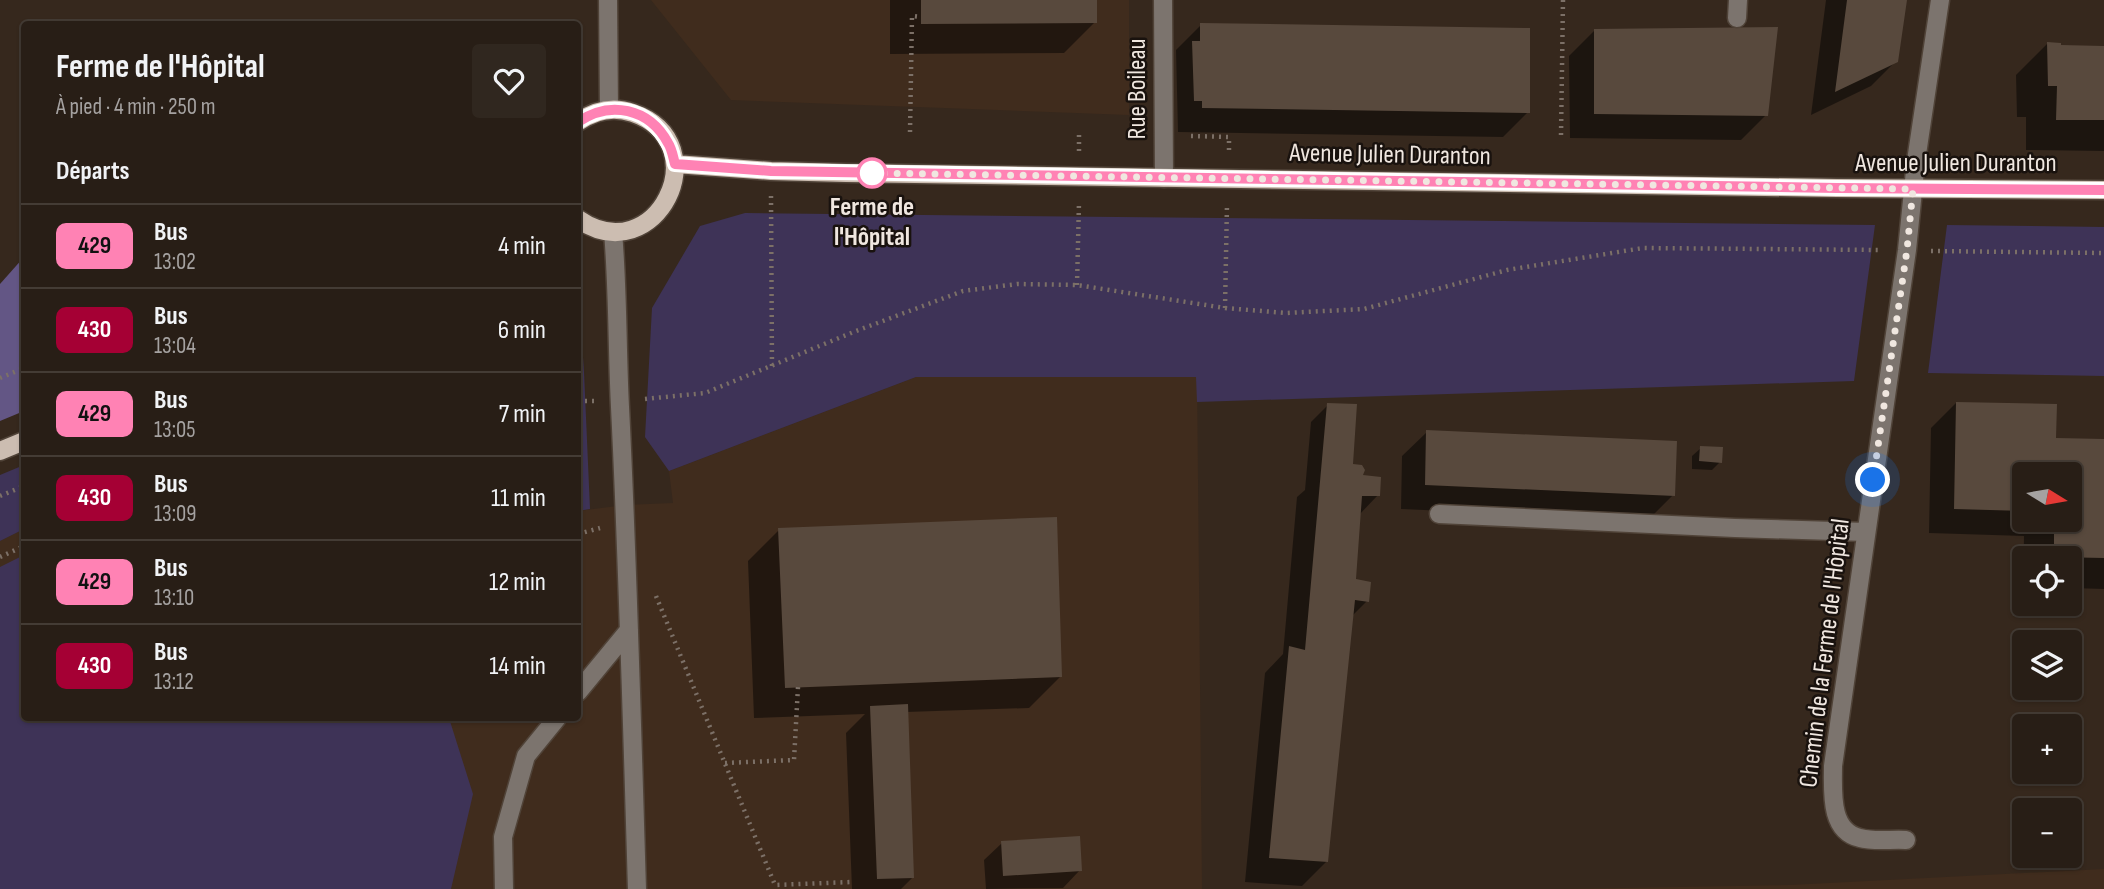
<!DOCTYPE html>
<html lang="fr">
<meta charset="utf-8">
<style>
body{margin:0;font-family:"Sofia Sans Condensed",sans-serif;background:#30271f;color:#f1f3f6;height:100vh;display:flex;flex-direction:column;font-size:26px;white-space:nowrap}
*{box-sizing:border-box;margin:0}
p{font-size:23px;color:#a5a2a1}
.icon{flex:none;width:38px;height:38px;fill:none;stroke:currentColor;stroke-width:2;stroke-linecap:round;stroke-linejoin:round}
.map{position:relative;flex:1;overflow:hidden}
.panel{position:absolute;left:21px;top:21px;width:560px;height:700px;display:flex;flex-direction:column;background:#281e16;border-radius:7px;box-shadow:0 2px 5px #0004,0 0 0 2px #443c35}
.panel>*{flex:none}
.badge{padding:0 14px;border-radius:10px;font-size:24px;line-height:46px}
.needle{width:46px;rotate:101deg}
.controls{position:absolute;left:2012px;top:462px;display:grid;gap:14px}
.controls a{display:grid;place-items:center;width:70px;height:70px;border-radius:7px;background:#281e16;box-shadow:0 2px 5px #0004,0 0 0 2px #443c35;font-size:35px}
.you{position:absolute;width:35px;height:35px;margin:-18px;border:5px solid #fff;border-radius:50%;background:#1a73e8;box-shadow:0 0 0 10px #1a73e833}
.map>.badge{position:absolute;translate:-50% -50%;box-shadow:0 0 0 4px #fff}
h2{padding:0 35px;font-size:26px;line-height:63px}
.round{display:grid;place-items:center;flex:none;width:74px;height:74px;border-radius:7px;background:#30271f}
.head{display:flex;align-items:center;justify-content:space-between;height:119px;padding:0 35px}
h1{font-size:33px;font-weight:700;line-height:52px}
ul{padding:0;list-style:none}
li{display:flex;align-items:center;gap:21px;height:84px;padding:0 35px;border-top:2px solid #443c35}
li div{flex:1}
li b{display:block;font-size:26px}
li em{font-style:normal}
li .badge{min-width:77px;font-weight:700;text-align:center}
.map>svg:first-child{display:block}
.built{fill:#402c1d}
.green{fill:#3e3357}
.forest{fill:#635685}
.shadow{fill:#0007;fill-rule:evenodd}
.building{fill:#58493d}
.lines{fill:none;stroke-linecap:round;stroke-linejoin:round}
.minor-casing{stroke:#504338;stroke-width:21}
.major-casing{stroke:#504338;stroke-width:21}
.path{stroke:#7c7067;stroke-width:4.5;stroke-dasharray:2 5;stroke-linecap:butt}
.minor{stroke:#7c746e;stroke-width:18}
.major{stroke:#ccbdb1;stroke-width:18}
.line-casing{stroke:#fff;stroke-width:16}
.line{stroke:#ff82b4;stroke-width:10}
.walk{stroke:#f0e7e0;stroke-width:7;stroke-dasharray:0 12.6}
.stop-dot{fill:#fff;stroke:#ff82b4;stroke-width:3.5}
.labels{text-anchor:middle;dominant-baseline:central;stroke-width:5;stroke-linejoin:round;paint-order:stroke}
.street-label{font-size:26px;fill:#f0e7e0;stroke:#19120e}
.stop-label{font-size:26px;font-weight:bold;fill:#f0e7e0;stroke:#19120e}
</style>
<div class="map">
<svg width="2104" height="889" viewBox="0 0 2104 889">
<rect width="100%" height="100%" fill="#36281d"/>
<path class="built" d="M 651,0 L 1129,0 L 1129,115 L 731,100 Z
M 916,377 L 1197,377 L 1202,889 L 0,889 L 0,541 L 24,529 L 24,718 L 578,718 L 578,511 L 625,505 L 673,503 L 669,471 Z
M 2104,869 L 2104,889 L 1561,889 L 1790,885 Z"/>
<path class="green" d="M 745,213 L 1875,225 L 1854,381 L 1197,402 L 1196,377 L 916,377 L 669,471 L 645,437 L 652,308 L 700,226 Z
M 1947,225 L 2104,227 L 2104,376 L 1928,373 Z
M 578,283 L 584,372 L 590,509 L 578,511 Z
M 24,465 L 24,529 L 0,541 L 0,475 Z
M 24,555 L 24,718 L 449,718 L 473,794 L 451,889 L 0,889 L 0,567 Z"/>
<path class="forest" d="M 24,257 L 24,411 L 0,421 L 0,284 Z"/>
<path class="shadow" d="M 890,0 L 1095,0 L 1095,22 L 1064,53 L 890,54 Z
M 1826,0 L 1906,0 L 1896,61 L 1871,86 L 1811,115 Z
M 1201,25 L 1528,112 L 1503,137 L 1178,132 L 1176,50 Z
M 1594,31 L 1766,115 L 1741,140 L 1570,138 L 1569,56 Z
M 2047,44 L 2060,47 L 2104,47 L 2104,151 L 2026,150 L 2026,117 L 2017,117 L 2016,75 Z
M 1956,403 L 2054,442 L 2104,441 L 2104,589 L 2070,588 L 2070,558 L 2025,558 L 2025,587 L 2023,587 L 2024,536 L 1929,533 L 1931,428 ZM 2025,474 L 2070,474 L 2070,520 L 2025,520 Z
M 1328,405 L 1351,465 L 1362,474 L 1378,495 L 1359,515 L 1354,580 L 1367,601 L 1351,617 L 1327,861 L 1302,886 L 1245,882 L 1265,673 L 1283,654 L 1297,497 L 1305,490 L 1311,422 Z
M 1427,432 L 1673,495 L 1648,520 L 1401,509 L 1402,456 Z
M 1701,448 L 1720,462 L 1712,470 L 1692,469 L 1692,456 Z
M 779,530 L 1060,677 L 1029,708 L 906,712 L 913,877 L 901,889 L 852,889 L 846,733 L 865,714 L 754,718 L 748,561 Z
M 1002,843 L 1080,870 L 1063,888 L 986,889 L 984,860 Z"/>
<path class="building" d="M 921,0 L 1097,0 L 1097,23 L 921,24 Z
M 1847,0 L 1907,0 L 1898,62 L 1835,92 Z
M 1200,23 L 1530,28 L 1530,113 L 1202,108 L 1202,101 L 1194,101 L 1192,41 L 1200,41 Z
M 1778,27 L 1768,116 L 1594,114 L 1594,29 Z
M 2047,42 L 2061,43 L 2061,45 L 2104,46 L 2104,120 L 2056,120 L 2057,86 L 2048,86 Z
M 1956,402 L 2057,404 L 2056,438 L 2104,439 L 2104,558 L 2054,557 L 2054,520 L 2070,520 L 2070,474 L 2025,474 L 2025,511 L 1954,509 Z
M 1327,403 L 1357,404 L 1353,464 L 1362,465 L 1365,470 L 1363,475 L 1381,477 L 1380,496 L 1362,496 L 1356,579 L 1371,582 L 1369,602 L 1355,600 L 1328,862 L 1269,858 L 1289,646 L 1305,650 Z
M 1426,430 L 1677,441 L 1675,496 L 1425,485 Z
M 1700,446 L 1723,447 L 1722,463 L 1699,461 Z
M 1057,517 L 1062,677 L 785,688 L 778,528 Z
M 908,704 L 914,878 L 877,879 L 870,706 Z
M 1080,836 L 1082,871 L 1003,876 L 1001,841 Z"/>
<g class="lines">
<defs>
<path id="minor" d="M 608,0 L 609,109
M 1163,0 L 1164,178
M 1737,18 L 1738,0
M 613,232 C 618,290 617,348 620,407 C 628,567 632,728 637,889
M 1439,514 L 1735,528 L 1866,532
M 578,692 L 629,630
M 1906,840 C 1891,839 1874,842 1860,838 C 1829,831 1833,791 1833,766 L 1907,250 L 1916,161 L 1940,0
M 504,889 L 503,837 L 526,756 L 557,718"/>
<path id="major" d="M 578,122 C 595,110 613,106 633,113 C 720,143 656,273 578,219
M 675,164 L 771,171 L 846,173 L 1837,188 L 2104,190
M 0,451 L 24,441"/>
</defs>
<use href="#minor" class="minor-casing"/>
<use href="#major" class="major-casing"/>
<path class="path" d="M 910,132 L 912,16 L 921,17
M 1079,135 L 1079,151
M 1561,135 L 1563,0
M 1191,136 L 1229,137 L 1229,153
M 771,196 L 772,367
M 1931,251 L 2104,253
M 1077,285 L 1079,202
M 1225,308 L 1227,204
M 0,378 L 24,368
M 645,399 L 705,393 L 856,331 L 963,291 L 1017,284 L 1077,285 L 1225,308 L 1286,313 L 1364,309 L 1507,270 L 1643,248 L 1880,250
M 578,401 L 594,401
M 0,496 L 24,486
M 578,534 L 600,528
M 0,557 L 24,546
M 656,596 L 775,885 L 851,882
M 725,763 L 794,760 L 798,687"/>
<use href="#minor" class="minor"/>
<use href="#major" class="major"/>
</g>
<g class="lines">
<defs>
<path id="line" d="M 578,122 C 610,100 649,108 668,143 C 672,149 673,157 675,164 L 771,171 L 1837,188 L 2104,190"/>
</defs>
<use href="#line" class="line-casing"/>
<use href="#line" class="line"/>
<path class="walk" d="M 872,173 L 1913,189 L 1907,250 L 1873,480"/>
</g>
<circle class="stop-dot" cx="872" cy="173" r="14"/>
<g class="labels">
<g class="street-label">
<text transform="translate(1137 89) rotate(-90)">Rue Boileau</text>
<text transform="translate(1390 155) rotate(1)">Avenue Julien Duranton</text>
<text x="1956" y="163">Avenue Julien Duranton</text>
<text transform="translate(1825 653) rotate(-83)">Chemin de la Ferme de l'Hôpital</text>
</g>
<g class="stop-label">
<text x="872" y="207">Ferme de<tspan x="872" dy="30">l'Hôpital</tspan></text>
</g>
</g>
</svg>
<div class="controls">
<a><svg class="needle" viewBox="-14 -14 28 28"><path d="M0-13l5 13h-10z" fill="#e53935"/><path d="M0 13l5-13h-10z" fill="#a5a2a1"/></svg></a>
<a><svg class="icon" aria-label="locate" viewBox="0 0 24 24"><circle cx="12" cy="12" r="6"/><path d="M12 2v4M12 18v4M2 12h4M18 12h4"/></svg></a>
<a><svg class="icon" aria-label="layers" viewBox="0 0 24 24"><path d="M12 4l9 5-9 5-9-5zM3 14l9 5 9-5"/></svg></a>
<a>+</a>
<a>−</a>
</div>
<div class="you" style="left:1873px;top:480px"></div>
<section class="panel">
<div class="head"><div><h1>Ferme de l'Hôpital</h1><p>À pied · 4 min · 250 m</p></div><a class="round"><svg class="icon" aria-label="heart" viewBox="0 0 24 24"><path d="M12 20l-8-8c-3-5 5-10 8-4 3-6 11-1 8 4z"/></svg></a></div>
<h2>Départs</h2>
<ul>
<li><span class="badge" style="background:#ff82b4;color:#111">429</span><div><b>Bus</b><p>13:02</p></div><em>4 min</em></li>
<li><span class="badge" style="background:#a50034;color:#fff">430</span><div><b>Bus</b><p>13:04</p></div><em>6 min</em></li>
<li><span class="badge" style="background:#ff82b4;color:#111">429</span><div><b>Bus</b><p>13:05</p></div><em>7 min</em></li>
<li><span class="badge" style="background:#a50034;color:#fff">430</span><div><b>Bus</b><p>13:09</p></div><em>11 min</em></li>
<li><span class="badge" style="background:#ff82b4;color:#111">429</span><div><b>Bus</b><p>13:10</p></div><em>12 min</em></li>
<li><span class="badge" style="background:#a50034;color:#fff">430</span><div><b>Bus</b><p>13:12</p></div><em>14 min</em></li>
</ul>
</section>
</div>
